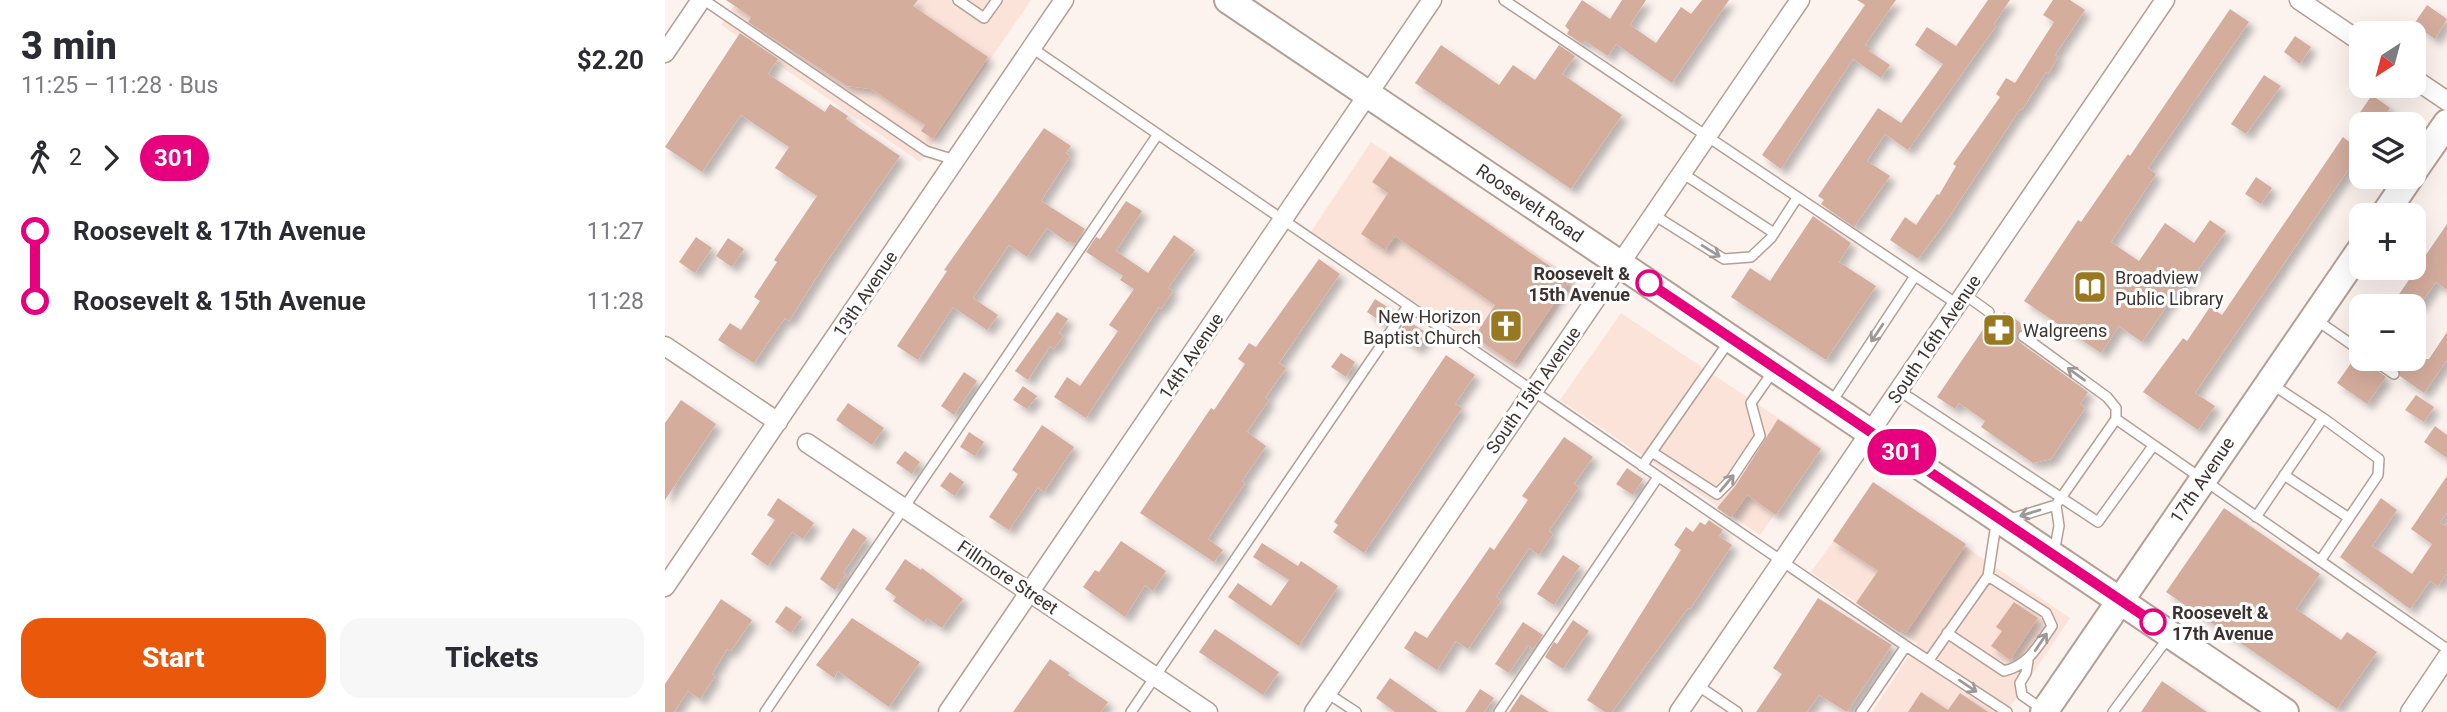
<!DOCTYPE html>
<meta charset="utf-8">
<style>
body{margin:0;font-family:Roboto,sans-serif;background:#f7f7f7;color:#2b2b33;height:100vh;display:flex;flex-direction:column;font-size:26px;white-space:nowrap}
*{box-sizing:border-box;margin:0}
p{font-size:23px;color:#7c7c81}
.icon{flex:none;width:38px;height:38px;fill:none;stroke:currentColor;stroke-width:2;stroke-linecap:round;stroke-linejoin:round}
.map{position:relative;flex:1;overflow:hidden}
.drawer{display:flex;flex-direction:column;background:#fff;width:665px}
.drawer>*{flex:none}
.badge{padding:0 14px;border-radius:23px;font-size:24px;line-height:46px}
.needle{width:46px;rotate:216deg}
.fabs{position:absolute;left:1684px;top:21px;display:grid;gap:14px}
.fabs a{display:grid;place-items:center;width:77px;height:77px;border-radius:14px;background:#fff;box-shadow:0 7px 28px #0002;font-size:35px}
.map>.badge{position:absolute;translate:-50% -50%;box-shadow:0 0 0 4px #fff}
.legs{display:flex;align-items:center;gap:10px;height:77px;padding:0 21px;font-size:23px}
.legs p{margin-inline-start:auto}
.head{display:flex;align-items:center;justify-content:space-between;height:119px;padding:0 21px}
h1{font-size:38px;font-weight:800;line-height:52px}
.cta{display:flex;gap:14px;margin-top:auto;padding:14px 21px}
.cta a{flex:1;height:80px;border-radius:21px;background:#ea580c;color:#fff;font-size:28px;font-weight:800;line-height:80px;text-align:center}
.cta a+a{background:#f7f7f7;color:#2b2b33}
ul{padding:0 21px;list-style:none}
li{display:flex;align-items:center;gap:24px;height:70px;font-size:26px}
li i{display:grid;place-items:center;width:10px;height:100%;margin:0 9px;background:currentColor}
li i::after{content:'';width:18px;height:18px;margin:-9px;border:5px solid;border-radius:50%;background:#fff}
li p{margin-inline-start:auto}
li:first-child i{background:linear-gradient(#0000 50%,currentColor 0)}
li:last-child i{background:linear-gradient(currentColor 50%,#0000 0)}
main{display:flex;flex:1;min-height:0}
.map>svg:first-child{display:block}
.built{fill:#fbe3d9}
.building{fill:#d4ad9d;filter:url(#shadow)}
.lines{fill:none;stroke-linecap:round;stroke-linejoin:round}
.lane-casing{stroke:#b49f96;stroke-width:12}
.street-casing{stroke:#b49f96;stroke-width:21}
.secondary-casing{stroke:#b49f96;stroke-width:30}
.lane{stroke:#fff;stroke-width:9}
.street{stroke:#fff;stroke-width:18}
.secondary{stroke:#fff;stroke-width:26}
.oneway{stroke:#9e9998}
.line-1-casing{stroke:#fff;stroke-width:16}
.line-1{stroke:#e6007e;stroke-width:10}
.stop-1-dot{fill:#fff;stroke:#e6007e;stroke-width:3.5}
.labels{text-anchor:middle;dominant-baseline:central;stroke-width:6;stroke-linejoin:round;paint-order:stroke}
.street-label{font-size:18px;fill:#3c3330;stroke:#fff}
.stop-label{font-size:18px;font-weight:bold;fill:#3c3330;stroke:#fff;text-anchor:end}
.poi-label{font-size:18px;fill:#3c3330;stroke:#fff;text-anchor:start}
</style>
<main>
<section class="drawer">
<div class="head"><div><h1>3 min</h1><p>11:25 – 11:28 · Bus</p></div><b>$2.20</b></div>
<div class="legs"><svg class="icon" aria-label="walk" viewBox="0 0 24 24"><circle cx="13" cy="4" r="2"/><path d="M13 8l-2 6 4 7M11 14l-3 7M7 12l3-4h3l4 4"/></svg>2<svg class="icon" aria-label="forward" viewBox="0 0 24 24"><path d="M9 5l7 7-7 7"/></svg><b class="badge" style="background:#e6007e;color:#fff">301</b></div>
<ul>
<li><i style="color:#e6007e"></i><b>Roosevelt &amp; 17th Avenue</b><p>11:27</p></li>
<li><i style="color:#e6007e"></i><b>Roosevelt &amp; 15th Avenue</b><p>11:28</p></li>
</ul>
<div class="cta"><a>Start</a><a>Tickets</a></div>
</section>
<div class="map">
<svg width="1782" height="712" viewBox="0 0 1782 712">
<defs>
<filter id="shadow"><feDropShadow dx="6" dy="6" stdDeviation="3.5" flood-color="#0004"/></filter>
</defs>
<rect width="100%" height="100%" fill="#fcf3ef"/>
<path class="built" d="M 73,0 L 366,0 L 255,162 L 56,25 Z
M 706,142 L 912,281 L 851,369 L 645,233 Z
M 956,313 L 1157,447 L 1095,535 L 895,400 Z
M 1209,484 L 1405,618 L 1342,712 L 1207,712 L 1252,643 L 1146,572 Z"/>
<path class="building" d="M 61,0 L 253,0 L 248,6 L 323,57 L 268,139 L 256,131 L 260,125 L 206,89 L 182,86 L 83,22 L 86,17 Z
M 917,0 L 945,19 L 957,0 L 981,0 L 965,25 L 991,43 L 1016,7 L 1026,14 L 1037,0 L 1064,0 L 1007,83 L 951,44 L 943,56 L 920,41 L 918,44 L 902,34 L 904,30 L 900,26 Z
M 1192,0 L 1231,0 L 1200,45 L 1206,48 L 1204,51 L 1225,65 L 1216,78 L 1188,59 L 1116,169 L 1097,155 L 1200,5 Z
M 1323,0 L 1345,0 L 1329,24 L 1331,26 L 1243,150 L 1220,134 L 1202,161 L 1225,176 L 1189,227 L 1156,204 L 1159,200 L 1153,196 L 1213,108 L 1236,123 L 1278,64 L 1250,45 L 1262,27 L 1291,46 Z
M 1388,0 L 1405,0 L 1420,10 L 1390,55 L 1393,57 L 1383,74 L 1381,72 L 1357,110 L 1355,109 L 1280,223 L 1253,259 L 1225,240 L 1240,217 L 1251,225 L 1272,194 L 1274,195 L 1291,166 L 1288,164 L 1335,97 L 1331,94 L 1341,78 L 1350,83 L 1389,22 L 1378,15 Z
M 1762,5 L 1782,19 L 1770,39 L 1749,24 Z
M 1565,9 L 1584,22 L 1483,168 L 1491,174 L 1446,242 L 1474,261 L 1500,223 L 1529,243 L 1545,220 L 1561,231 L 1522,285 L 1518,282 L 1477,342 L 1454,326 L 1436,353 L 1359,301 L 1413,220 L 1416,222 L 1463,154 L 1465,156 Z
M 75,33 L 113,59 L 103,74 L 160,112 L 165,104 L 183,116 L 181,119 L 235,156 L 160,264 L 124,321 L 120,318 L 89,363 L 53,340 L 65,323 L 76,330 L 95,301 L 89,297 L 112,262 L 109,260 L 152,196 L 110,168 L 124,147 L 76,115 L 37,172 L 0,147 Z
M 1630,36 L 1646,47 L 1635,64 L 1619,52 Z
M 776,45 L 834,85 L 848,65 L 870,80 L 894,45 L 910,56 L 897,74 L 957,115 L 906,189 L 750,83 Z
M 1599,75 L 1616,86 L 1581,134 L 1566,124 Z
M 1707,95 L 1725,108 L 1714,124 L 1687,124 Z
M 379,128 L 406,146 L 401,153 L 405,156 L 376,201 L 420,229 L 410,244 L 405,241 L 404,243 L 382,228 L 362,257 L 344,245 L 308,298 L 333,315 L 322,330 L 288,307 L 253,360 L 232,346 L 282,271 L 279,270 Z
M 1678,137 L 1696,151 L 1530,393 L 1550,406 L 1533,430 L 1478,392 L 1518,338 L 1522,341 L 1545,307 L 1557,315 Z
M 725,156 L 905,280 L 848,363 L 809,337 L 830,305 L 730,236 L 720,250 L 696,234 L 723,193 L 707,182 Z
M 1591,177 L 1607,188 L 1596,204 L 1580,194 Z
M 461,201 L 477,211 L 451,251 L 483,273 L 509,235 L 530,250 L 503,288 L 508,291 L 496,309 L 494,307 L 421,418 L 389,397 L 402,377 L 415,386 L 453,331 L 444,325 L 469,289 L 455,280 L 458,276 L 421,252 L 431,237 L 435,239 Z
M 1148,216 L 1186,243 L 1174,262 L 1211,286 L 1161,360 L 1066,297 L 1085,268 L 1105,281 Z
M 1782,224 L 1782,290 L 1771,282 L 1754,306 L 1726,306 Z
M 31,237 L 47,248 L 30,273 L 14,262 Z
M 63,238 L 79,249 L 67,267 L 51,256 Z
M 654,259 L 675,274 L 614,363 L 621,368 L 600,398 L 604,400 L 582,432 L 601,446 L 577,481 L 580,483 L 543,539 L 558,550 L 549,562 L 475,513 L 546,408 L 549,410 L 580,364 L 573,359 L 584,343 L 591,347 Z
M 710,299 L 730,312 L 721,325 L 702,312 Z
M 392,312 L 403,319 L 394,333 L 398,336 L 389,349 L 385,346 L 363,380 L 350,371 Z
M 1339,312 L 1359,325 L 1350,339 L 1423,392 L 1415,404 L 1420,408 L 1386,459 L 1368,463 L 1316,427 L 1320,421 L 1294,403 L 1290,409 L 1272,397 L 1323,322 L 1329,326 Z
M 742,320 L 763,334 L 753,349 L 736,338 L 738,336 L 733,333 Z
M 1782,332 L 1782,360 L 1759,393 L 1735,376 L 1733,369 L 1719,359 L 1764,359 Z
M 676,353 L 690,362 L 681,377 L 666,367 Z
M 781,355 L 810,375 L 790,404 L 797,408 L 699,553 L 668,532 L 673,525 L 669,522 Z
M 1689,359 L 1700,359 L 1703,364 L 1721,377 L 1702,404 L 1672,383 Z
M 299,372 L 312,381 L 289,415 L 276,406 Z
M 358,386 L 372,396 L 362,409 L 348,400 Z
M 1751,395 L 1769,407 L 1759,422 L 1740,410 Z
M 16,400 L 51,424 L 0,500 L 0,423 Z
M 183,403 L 219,428 L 207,445 L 171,420 Z
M 1113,419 L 1156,449 L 1111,515 L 1082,495 L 1066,518 L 1052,508 L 1071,485 Z
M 377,425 L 409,447 L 379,492 L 373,487 L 344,530 L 324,517 L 353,474 L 347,470 Z
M 1770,426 L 1782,435 L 1782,458 L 1759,442 Z
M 304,432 L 319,442 L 310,456 L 295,447 Z
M 899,437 L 928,457 L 909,484 L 914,487 L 884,531 L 888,534 L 874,555 L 864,548 L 831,597 L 836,601 L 803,649 L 791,641 L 772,670 L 739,648 L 750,631 L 762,638 L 825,547 L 829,550 L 863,500 L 857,496 Z
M 240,451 L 255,462 L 247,474 L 231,463 Z
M 962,468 L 978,479 L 968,495 L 951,484 Z
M 285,472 L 299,482 L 290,496 L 275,486 Z
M 1782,476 L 1782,512 L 1775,523 L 1780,526 L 1782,523 L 1782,573 L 1773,586 L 1765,581 L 1745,609 L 1675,557 L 1716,498 L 1732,510 L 1707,546 L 1747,574 L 1767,544 L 1746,529 Z
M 1208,482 L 1301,544 L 1241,633 L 1237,630 L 1235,633 L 1191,603 L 1213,571 L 1168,541 Z
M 113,498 L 149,523 L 138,539 L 127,532 L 103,566 L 86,554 L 110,520 L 102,515 Z
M 1559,508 L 1655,574 L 1631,609 L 1676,640 L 1682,632 L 1712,652 L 1672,709 L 1501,592 Z
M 1044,520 L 1058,530 L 1054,536 L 1067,545 L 1025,609 L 1023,608 L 947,712 L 940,712 L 922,700 L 1016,550 L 1009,545 L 1021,527 L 1028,532 L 1035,522 L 1040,525 Z
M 188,528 L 202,538 L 178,573 L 181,574 L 170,590 L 155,579 Z
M 456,541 L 501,571 L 488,591 L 480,585 L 460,617 L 418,587 L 430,570 L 434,572 Z
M 597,543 L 633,566 L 636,561 L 673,586 L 634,646 L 563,597 L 573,583 L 606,606 L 624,580 L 588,557 Z
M 898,555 L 915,566 L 889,605 L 872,594 Z
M 240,559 L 256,570 L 257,568 L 298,599 L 277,628 L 262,618 L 259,622 L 228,601 L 231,597 L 220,589 Z
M 1153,598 L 1227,645 L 1182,712 L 1154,695 L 1142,712 L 1091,712 L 1117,674 L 1108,668 Z
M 56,599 L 87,620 L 66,651 L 62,649 L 47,674 L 50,676 L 35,699 L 23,691 L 9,712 L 0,712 L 0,684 Z
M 1349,602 L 1373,618 L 1345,660 L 1326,646 L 1337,631 L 1331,627 Z
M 121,606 L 137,617 L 126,633 L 110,622 Z
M 187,618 L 255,662 L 224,707 L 173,671 L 169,678 L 151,665 Z
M 908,620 L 924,631 L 898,669 L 880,657 L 889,642 L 892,644 Z
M 858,622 L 878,635 L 868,649 L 863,645 L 844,673 L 830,664 Z
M 550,629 L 614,672 L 598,695 L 534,652 Z
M 385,659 L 405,673 L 403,675 L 443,702 L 436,712 L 348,712 Z
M 725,678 L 773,712 L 730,712 L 711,698 Z
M 1497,681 L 1542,712 L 1476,712 Z
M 815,689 L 829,698 L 819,712 L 800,712 Z
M 1256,692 L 1283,710 L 1295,693 L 1323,712 L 1243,712 Z
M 856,694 L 884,712 L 844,712 Z"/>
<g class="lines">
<defs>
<path id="lane" d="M 39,0 L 261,151 L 290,160
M 293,0 L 319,18 L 332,0
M 839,0 L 1292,304
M 367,48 L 1241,646 L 1342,712
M 1017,173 L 1109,233
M 989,215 L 1059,259 L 1086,257 L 1106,238 L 1132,198
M 1299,294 L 1324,312
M 1650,319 L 1696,351
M 1358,336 L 1442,397 L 1451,408 L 1451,419
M 1707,359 L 1729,374
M 1233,390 L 1433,522 L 1488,446
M 1166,403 L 1250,276
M 987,452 L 1052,494 L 1065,481 L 1095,436 L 1086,403 L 1109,370
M 977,466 L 1065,340
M 1619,475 L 1684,518
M 1591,517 L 1658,418 L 1608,385
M 1342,520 L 1391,505
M 1389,553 L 1394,526 L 1391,505 L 1451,419 L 1782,649
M 1655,561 L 1713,475 L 1714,459 L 1658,418
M 1282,633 L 1339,671 C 1364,665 1373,646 1387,626 L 1381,613 L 1323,576
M 1264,660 L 1323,576 L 1331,524
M 1363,661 L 1361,673 L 1355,683 L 1357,695 L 1378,710
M 1032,685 L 1072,712
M 662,693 L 691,712
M 100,712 L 493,134
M 466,712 L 743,306
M 834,712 L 993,477
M 1196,712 L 1241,646
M 1448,712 L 1503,638"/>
<path id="street" d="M 1634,0 L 1696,42
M 0,53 L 36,0
M 1748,78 L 1782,101
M 0,346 L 113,422
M 142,443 L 543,712
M 0,587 L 399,0
M 283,712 L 767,0
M 649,712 L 1135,0
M 1014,712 L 1500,0
M 1745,712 L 1782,657"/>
<path id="secondary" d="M 563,0 L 1620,712
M 1748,172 L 1782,123
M 1719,215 L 1745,177
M 1379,712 L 1696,249"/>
</defs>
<use href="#lane" class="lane-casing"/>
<use href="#street" class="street-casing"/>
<use href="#secondary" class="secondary-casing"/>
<use href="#lane" class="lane"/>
<use href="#street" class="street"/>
<use href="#secondary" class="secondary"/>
</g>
<defs><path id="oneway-shaft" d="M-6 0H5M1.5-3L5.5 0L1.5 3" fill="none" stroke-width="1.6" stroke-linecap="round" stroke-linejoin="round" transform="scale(1.75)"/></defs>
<g class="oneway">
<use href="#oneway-shaft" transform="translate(1046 251) rotate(32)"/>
<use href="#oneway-shaft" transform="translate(1212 333) rotate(124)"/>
<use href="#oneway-shaft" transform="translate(1411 374) rotate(-144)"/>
<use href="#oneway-shaft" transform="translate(1062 483) rotate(-50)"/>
<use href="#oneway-shaft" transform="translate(1365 513) rotate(163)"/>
<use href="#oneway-shaft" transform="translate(1376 642) rotate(-56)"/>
<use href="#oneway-shaft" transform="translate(1303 686) rotate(34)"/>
</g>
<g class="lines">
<defs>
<path id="line-1" d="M 984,283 L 1488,622"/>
</defs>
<use href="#line-1" class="line-1-casing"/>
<use href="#line-1" class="line-1"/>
</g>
<defs>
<symbol id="library-square" viewBox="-11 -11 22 22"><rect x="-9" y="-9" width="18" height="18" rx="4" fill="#987821" stroke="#fff"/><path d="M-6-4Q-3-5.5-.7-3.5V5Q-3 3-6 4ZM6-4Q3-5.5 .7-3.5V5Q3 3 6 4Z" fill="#fff"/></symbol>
<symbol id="church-square" viewBox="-11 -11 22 22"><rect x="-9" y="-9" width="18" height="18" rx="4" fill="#987821" stroke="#fff"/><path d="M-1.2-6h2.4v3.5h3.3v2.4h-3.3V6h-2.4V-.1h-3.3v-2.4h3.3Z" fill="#fff"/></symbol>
<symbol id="pharmacy-square" viewBox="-11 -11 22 22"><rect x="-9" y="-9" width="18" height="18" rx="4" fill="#987821" stroke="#fff"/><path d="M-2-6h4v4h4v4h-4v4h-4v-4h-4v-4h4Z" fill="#fff"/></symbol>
</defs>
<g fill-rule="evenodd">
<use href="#library-square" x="1406" y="268" width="38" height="38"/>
<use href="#church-square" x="822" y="307" width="38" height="38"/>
<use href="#pharmacy-square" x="1315" y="311" width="38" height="38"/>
</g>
<g class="stop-1-dot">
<circle cx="984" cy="283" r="12"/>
<circle cx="1488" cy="622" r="12"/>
</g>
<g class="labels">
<g class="street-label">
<text transform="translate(865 203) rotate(34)">Roosevelt Road</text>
<text transform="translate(200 294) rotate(-56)">13th Avenue</text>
<text transform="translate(1269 339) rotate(-56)">South 16th Avenue</text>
<text transform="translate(526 356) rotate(-56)">14th Avenue</text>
<text transform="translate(868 390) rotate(-55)">South 15th Avenue</text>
<text transform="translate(1537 480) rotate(-56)">17th Avenue</text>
<text transform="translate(343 577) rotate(34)">Fillmore Street</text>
</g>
<g class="stop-label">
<text x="965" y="273">Roosevelt &amp;<tspan x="965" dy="21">15th Avenue</tspan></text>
<text x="1507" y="612" text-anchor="start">Roosevelt &amp;<tspan x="1507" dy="21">17th Avenue</tspan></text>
</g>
<g class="poi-label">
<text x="1450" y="277">Broadview<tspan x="1450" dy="21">Public Library</tspan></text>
<text x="816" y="316" text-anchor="end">New Horizon<tspan x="816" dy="21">Baptist Church</tspan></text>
<text x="1358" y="330">Walgreens</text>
</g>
</g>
</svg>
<div class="fabs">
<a><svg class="needle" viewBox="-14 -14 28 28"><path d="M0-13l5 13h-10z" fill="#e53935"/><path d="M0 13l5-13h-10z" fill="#7c7c81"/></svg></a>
<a><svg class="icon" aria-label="layers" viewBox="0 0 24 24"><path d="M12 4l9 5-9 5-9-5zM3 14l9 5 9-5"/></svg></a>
<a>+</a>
<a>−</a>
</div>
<b class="badge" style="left:1237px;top:452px;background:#e6007e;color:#fff">301</b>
</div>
</main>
